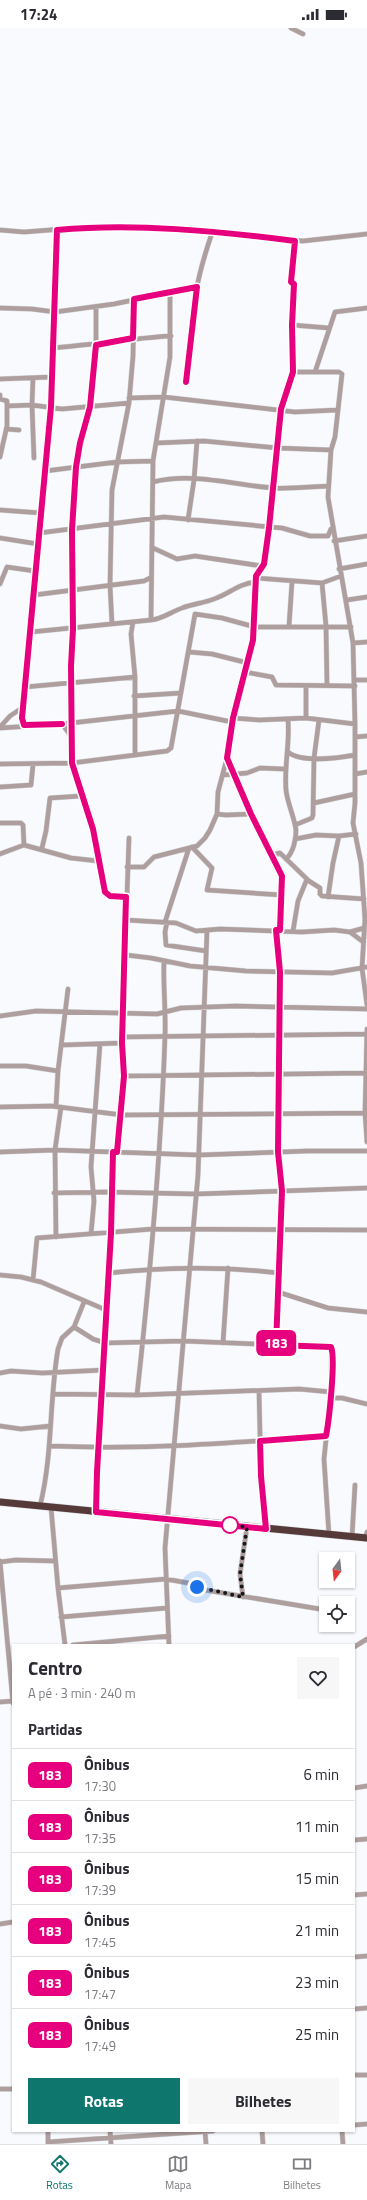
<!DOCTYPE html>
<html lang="pt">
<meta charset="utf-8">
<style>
body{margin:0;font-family:"Titillium Web",sans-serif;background:#f7f7f7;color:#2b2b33;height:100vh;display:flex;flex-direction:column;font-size:15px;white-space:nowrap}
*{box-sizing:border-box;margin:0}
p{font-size:13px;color:#7c7c81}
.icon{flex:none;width:22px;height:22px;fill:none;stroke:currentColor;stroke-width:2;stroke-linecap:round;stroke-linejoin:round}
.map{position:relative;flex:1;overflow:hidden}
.drawer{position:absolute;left:12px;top:1616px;width:343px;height:488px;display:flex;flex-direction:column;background:#fff;border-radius:0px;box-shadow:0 1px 3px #0004}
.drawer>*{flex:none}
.badge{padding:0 8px;border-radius:6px;font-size:14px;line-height:26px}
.needle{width:26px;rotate:195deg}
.fabs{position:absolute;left:319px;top:1524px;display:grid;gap:8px}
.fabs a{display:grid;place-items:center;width:36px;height:36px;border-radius:0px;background:#fff;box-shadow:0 1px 3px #0004;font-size:20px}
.you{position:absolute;width:20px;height:20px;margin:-10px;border:3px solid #fff;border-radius:50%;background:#1a73e8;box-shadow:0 0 0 6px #1a73e833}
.map>.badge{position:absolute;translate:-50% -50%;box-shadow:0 0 0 2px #fff}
h2{padding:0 16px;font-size:15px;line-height:36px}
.round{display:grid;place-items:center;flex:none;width:42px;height:42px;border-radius:0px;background:#f7f7f7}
.head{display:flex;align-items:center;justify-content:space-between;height:68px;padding:0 16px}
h1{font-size:19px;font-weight:700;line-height:30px}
.button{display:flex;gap:8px;margin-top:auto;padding:8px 16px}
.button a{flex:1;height:46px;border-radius:0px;background:#0f766e;color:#fff;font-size:16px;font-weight:700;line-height:46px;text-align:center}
.button a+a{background:#f7f7f7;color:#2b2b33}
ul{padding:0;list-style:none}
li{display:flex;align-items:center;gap:12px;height:52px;padding:0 16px;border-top:1px solid #e1e1e2}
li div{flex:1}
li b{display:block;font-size:15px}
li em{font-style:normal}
li .badge{min-width:44px;font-weight:700;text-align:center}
.status{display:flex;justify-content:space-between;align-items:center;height:28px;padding:0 20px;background:#fff;direction:ltr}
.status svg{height:11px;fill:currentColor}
.menu{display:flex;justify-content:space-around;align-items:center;height:56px;border-top:1px solid #e1e1e2;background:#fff;font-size:11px;color:#7c7c81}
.menu a{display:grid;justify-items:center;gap:2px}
.menu .current{color:#0f766e}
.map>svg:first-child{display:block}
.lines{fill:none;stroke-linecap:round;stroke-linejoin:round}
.minor-casing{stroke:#d4d6d9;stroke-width:5.5}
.highway-casing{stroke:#d4d6d9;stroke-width:8}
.minor{stroke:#ae9e9d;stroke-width:4.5}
.highway{stroke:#563a39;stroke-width:7}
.line-casing{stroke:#fff;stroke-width:9}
.line{stroke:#e6007e;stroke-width:6}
.walk{stroke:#171819;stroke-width:4;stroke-dasharray:0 7.2}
.stop-dot{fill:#fff;stroke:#e6007e;stroke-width:2}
</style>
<div class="status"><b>17:24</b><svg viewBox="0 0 49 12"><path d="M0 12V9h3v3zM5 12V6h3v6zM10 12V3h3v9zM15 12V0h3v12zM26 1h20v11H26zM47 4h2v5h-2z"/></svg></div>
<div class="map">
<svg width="367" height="2116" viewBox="0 0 367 2116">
<rect width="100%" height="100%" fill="#f8fafe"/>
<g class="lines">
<defs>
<path id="minor" d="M 291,0 L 303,6
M 0,202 L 24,204 L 101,198 L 154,199 L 303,213 L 367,206
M 96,279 L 96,317 L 90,379 L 78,425 L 72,502 L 73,601 L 71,638 L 72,735 L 93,801 L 105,864 L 110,868 L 126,869
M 0,280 L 32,281 L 55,284 L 114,276 L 197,259
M 292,297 L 329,300
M 53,320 C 93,317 132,310 171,308
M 293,344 L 339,344 L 342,346 L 335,409 L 331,422 L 328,469 L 353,615 L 355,696 L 355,775 L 353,795 L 361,835 L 365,891 L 362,940 L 367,977
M 315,344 L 335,284 L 367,280
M 0,351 L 52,349
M 187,353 C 190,335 191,317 192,298 C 193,268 202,234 212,205
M 0,367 L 0,371 L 7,373 L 7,398 L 0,429
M 129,370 L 164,369 L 295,384 L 337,382
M 7,378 L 32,377 L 33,350
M 6,401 L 19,402
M 156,415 L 204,413 L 278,420 L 331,422
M 34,430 L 32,377 L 62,381 L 129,375
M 45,443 L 117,434 L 153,433
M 153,454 C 191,444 234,457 273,460 C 291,461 310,459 328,458
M 0,482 L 41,485
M 188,492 L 194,452 L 197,413
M 39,505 L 164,489 L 282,500 L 310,508 L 328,508 L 331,501
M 0,510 L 38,516
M 334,513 L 367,508
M 153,520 L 177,531 L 195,528 L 262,538
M 339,541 L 367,536
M 256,550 L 322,555 L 341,548
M 322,555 L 326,598 L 327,657
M 0,556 L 7,539 L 35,543
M 34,567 L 144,553 L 150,550
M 347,572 L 367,569
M 151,592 C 162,591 171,584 182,580 C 192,576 204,575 214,571 C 231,565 237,556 256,554
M 133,594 L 131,606 L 135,649 L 135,727
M 112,596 L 110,557 L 112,462 L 129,375 L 133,328 L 134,271
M 289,598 L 292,554
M 31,604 L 151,592 L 153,433 L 170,329 L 170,264
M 353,615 L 367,614
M 189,624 L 212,626 L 248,635
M 245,644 L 272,649 L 276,657 L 355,658
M 355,652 L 367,652
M 25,659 L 135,649
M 306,659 L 306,690
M 134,668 L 181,665
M 233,690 L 259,692 L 306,690 L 355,696
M 62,696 L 71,708
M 25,697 L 22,690 L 22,680 L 34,578 L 51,379 L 57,202
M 0,699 L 10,688 L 22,680
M 0,700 L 62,696 L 178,683 L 232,694
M 355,709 L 367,708
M 288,724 C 301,735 338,730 355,727
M 227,730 L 251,786 L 282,848 L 280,902
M 0,736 L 72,735 L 167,723 L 171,720 L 195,586 L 222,590 L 255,599 L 351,599
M 355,746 L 367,744
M 223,747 L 247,745 L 260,740 L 284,741
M 0,759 L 31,757 L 33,737
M 314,775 L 355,766
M 217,786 L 226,787 L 251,786
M 0,795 L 21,795 L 23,797 L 24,817
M 295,797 L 312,790 L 313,787 L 314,730 L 319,692
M 295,811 L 316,807 L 339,808 L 356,806
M 192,819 L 212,840 L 207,862 L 282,867
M 42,820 L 46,803 L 50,770 L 81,768
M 0,826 L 24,817 L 71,830 L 98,833
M 270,827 L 280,825 L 309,853 L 320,860 L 320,866 L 322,868 L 364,871
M 286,831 C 293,825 296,812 296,803 C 296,794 287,774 286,762 C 284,737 290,716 288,692
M 127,839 L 144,839 L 154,829 L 197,818 L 205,810 L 210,802 L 217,786 L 218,764 L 227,730 L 233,690 L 253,612 L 256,548 L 264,535 L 278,420 L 281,381 L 293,344 L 292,297 L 294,255 L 291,253 L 295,213
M 328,869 L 333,835 L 339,808
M 126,892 L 176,895 L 196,903 L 220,901 L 302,904 L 334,902 L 350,904 L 364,900
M 165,894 L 189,820
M 167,894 L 165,904 L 166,917 L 206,923
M 293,903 L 298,873 L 307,851
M 350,904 L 362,913
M 126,927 L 151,930 L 190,938 L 246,943 L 332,945 L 367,939
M 0,988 L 36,983 L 157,986 L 181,980 L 235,978 L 367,981
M 367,1001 L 365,1085 L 367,1114
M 122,1009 L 366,1006
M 62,1017 L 122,1015
M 0,1038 L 26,1038 L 58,1043
M 124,1048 L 365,1045
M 56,1078 L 58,1043 L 68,961
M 0,1079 L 51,1078 L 122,1087 L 367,1085
M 122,1087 L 124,1029 L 122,1009 L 129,810
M 0,1124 L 55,1122 L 199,1127 L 307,1123 L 367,1123
M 117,1124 L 120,1087
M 54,1165 L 105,1164 L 196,1166 L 367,1160
M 91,1206 L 94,1173 L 91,1139 L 100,1016
M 56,1209 L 55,1122 L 61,1079
M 108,1245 C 166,1239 221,1238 279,1245
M 0,1247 L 21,1249 L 41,1254 L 106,1282
M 33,1252 L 37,1210 L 153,1201 L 367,1202
M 278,1264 L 328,1280 L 367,1284
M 74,1299 L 93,1311 L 105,1315 L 183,1313 L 331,1319 L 331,1364 L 324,1431 L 329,1507
M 223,1315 L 228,1240
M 276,1317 L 282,1163 L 279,1125 L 281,1047 L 278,980 L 280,944 L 276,902
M 0,1345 L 11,1343 L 42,1345 L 104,1342
M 259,1364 L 261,1448 L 266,1501
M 54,1366 L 137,1367 L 299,1361 L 331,1364
M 137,1367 C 150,1248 161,1128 165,1008 C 166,983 163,958 164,933
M 330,1370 L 342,1370 L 367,1376
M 0,1398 L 21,1401 L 50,1398
M 51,1418 C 143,1422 234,1415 326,1408
M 40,1478 C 53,1426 49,1373 58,1321 L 62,1310 L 74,1299 L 84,1274
M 51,1479 L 58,1560 L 166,1551 L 188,1555 L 205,1562 L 326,1582
M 97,1484 L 97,1444 L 111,1205 L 113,1124
M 352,1509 L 355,1457
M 365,1510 L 367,1504
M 0,1533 L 13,1675
M 0,1534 L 16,1532 L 55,1533
M 58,1560 L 65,1617
M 243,1569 L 240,1546 L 247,1499
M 61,1589 L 167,1580
M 73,1617 L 169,1608
M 169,1617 L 165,1520 L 198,1147 L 207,903
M 354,1619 L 367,1611
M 0,1674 L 13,1673
M 354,1760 L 367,1758
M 354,1812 L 367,1811
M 354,1867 L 367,1866
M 0,1896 L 13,1894
M 354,1929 L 367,1928
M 354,1981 L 367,1980
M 354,2047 L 367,2047
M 0,2061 L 13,2061
M 354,2097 L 367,2096
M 48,2103 L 48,2116
M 110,2103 L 111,2116
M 205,2103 L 206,2116
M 262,2103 L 263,2116
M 342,2103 L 343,2116
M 48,2114 L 213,2103"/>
<path id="highway" d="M 0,1474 L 367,1510"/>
</defs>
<use href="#minor" class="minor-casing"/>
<use href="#highway" class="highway-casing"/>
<use href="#minor" class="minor"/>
<use href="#highway" class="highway"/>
</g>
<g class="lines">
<defs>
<path id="line" d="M 62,696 L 24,697 L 22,690 L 51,379 L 57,202 C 136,195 216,203 295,213 L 291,254 L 294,256 L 292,297 L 293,344 L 281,381 L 269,500 L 264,536 L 256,548 L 253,612 L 233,690 L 227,730 L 251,786 L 282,848 L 280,902 L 276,902 L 280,944 L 278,1124 L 282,1163 L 276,1317 L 331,1319 C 336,1330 329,1393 326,1408 L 260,1413 L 261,1448 L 266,1501 L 96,1484 L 97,1444 L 111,1205 L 113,1124 L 117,1124 L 124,1048 L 122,1015 L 126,869 L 110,868 L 105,864 L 93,801 L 72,735 L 71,638 L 73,601 L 72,502 L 76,439 L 80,415 L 90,379 L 96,317 L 133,310 L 134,271 L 197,259 L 186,354"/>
</defs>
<use href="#line" class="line-casing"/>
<use href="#line" class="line"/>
<path class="walk" d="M 197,1559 L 243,1569 L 240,1546 L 247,1499 L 230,1497"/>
</g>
<circle class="stop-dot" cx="230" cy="1497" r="8"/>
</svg>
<div class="fabs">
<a><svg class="needle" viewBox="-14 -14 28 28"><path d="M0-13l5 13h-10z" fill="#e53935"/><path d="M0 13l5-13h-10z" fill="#7c7c81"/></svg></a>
<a><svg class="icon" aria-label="locate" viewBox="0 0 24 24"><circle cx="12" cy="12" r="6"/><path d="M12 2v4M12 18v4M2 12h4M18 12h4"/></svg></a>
</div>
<div class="you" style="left:197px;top:1559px"></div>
<b class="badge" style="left:276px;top:1315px;background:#e6007e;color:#fff">183</b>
<section class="drawer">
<div class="head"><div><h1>Centro</h1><p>A pé · 3 min · 240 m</p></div><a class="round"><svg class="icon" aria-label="heart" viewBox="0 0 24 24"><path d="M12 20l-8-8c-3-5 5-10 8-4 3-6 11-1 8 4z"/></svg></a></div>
<h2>Partidas</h2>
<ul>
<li><span class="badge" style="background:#e6007e;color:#fff">183</span><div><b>Ônibus</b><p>17:30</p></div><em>6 min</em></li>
<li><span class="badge" style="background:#e6007e;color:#fff">183</span><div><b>Ônibus</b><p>17:35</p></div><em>11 min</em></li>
<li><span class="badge" style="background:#e6007e;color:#fff">183</span><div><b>Ônibus</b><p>17:39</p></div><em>15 min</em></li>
<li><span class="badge" style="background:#e6007e;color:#fff">183</span><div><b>Ônibus</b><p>17:45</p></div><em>21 min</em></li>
<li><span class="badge" style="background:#e6007e;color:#fff">183</span><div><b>Ônibus</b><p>17:47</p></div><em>23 min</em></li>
<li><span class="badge" style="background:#e6007e;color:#fff">183</span><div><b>Ônibus</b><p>17:49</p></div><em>25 min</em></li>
</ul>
<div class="button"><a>Rotas</a><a>Bilhetes</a></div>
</section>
</div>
<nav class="menu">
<a class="current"><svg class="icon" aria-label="directions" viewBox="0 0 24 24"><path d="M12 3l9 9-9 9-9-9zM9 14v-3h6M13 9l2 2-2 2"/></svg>Rotas</a>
<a><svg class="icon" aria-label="map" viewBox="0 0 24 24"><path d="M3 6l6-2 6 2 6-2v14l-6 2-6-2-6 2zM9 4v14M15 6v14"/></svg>Mapa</a>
<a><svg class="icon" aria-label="tickets" viewBox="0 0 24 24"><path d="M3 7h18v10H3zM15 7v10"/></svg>Bilhetes</a>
</nav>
